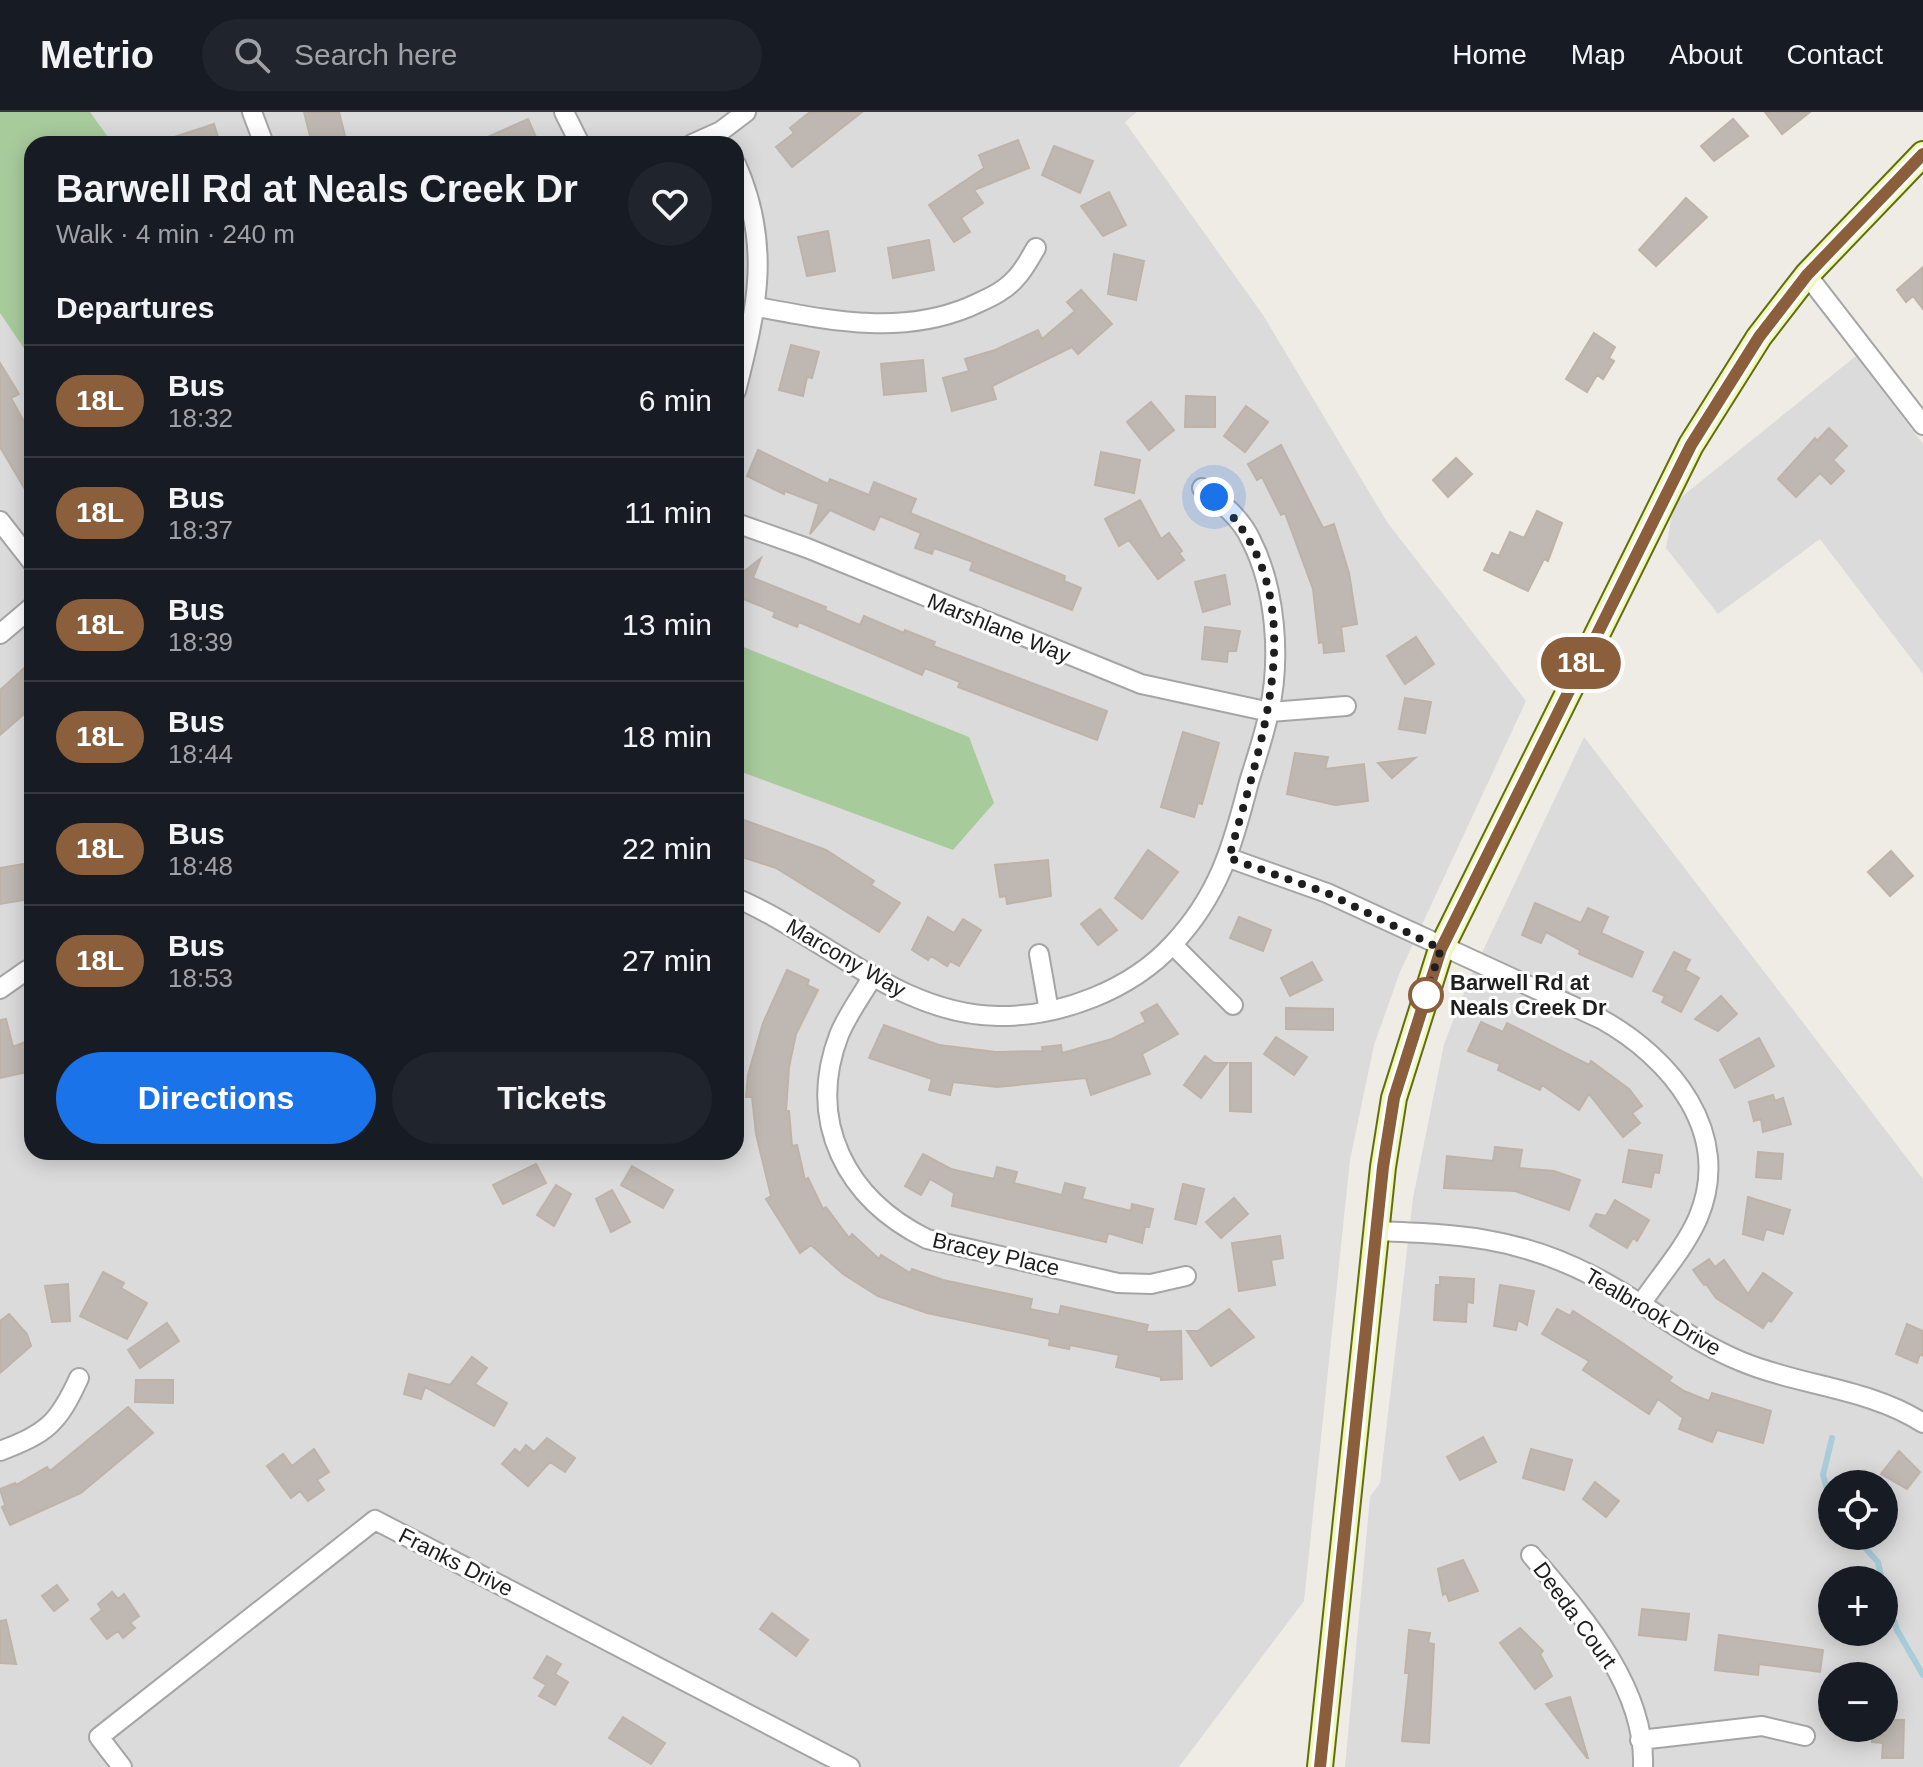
<!DOCTYPE html>
<meta charset="utf-8">
<style>
body{margin:0;font-family:Helvetica,sans-serif;background:#20242c;color:#f1f3f6;height:100vh;display:flex;flex-direction:column;font-size:30px;white-space:nowrap}
*{box-sizing:border-box;margin:0}
p{font-size:26px;color:#9ea1a6}
.icon{flex:none;width:44px;height:44px;fill:none;stroke:currentColor;stroke-width:2;stroke-linecap:round;stroke-linejoin:round}
.map{position:relative;flex:1;overflow:hidden}
.details{position:absolute;left:24px;top:24px;width:720px;height:1024px;display:flex;flex-direction:column;background:#171b24;border-radius:24px;box-shadow:0 4px 20px #0003}
.details>*{flex:none}
.badge{padding:0 16px;border-radius:26px;font-size:28px;line-height:52px}
.buttons{position:absolute;left:1818px;top:1358px;display:grid;gap:16px}
.buttons a{display:grid;place-items:center;width:80px;height:80px;border-radius:50%;background:#171b24;box-shadow:0 4px 20px #0003;font-size:40px}
.you{position:absolute;width:40px;height:40px;margin:-20px;border:6px solid #fff;border-radius:50%;background:#1a73e8;box-shadow:0 0 0 12px #1a73e833}
.map>.badge{position:absolute;translate:-50% -50%;box-shadow:0 0 0 4px #fff}
h2{padding:0 32px;font-size:30px;line-height:72px}
.round{display:grid;place-items:center;flex:none;width:84px;height:84px;border-radius:42px;background:#20242c}
.summary{display:flex;align-items:center;justify-content:space-between;height:136px;padding:0 32px}
h1{font-size:38px;font-weight:700;line-height:60px}
.primary-button{display:flex;gap:16px;margin-top:auto;padding:16px 32px}
.primary-button a{flex:1;height:92px;border-radius:48px;background:#1a73e8;color:#fff;font-size:32px;font-weight:700;line-height:92px;text-align:center}
.primary-button a+a{background:#20242c;color:#f1f3f6}
ul{padding:0;list-style:none}
li{display:flex;align-items:center;gap:24px;height:112px;padding:0 32px;border-top:2px solid #363941}
li div{flex:1}
li b{display:block;font-size:30px}
li em{font-style:normal}
li .badge{min-width:88px;font-weight:700;text-align:center}
header{display:flex;align-items:center;gap:48px;box-sizing:border-box;height:112px;padding:0 40px;background:#171b24;border-bottom:2px solid #363941}
header strong{font-size:38px}
nav{display:flex;gap:44px;margin-inline-start:auto;font-size:28px}
.search{width:560px;height:72px;background:#20242c;display:flex;align-items:center;gap:20px;box-sizing:border-box;padding:0 28px;border-radius:44px;color:#9ea1a6;font-size:30px}
.map>svg:first-child{display:block}
.residential{fill:#dcdbdb;fill-rule:evenodd}
.forest{fill:#a8cb9c}
.lines{fill:none;stroke-linecap:round;stroke-linejoin:round}
.stream{stroke:#a8ccda;stroke-width:6}
.building{fill:#bfb8b2;stroke:#bfb3a8;stroke-width:2}
.street-casing{stroke:#a5a5a5;stroke-width:22}
.secondary-casing{stroke:#606f0b;stroke-width:28}
.street{stroke:#fff;stroke-width:18}
.secondary{stroke:#f0f6bc;stroke-width:24}
.line-casing{stroke:#fff;stroke-width:18}
.line{stroke:#8b5e3c;stroke-width:12}
.walk{stroke:#1e1e1e;stroke-width:8;stroke-dasharray:0 14.4}
.stop-dot{fill:#fff;stroke:#8b5e3c;stroke-width:4}
.labels{text-anchor:middle;dominant-baseline:central;stroke-width:6;stroke-linejoin:round;paint-order:stroke}
.street-label{font-size:22px;fill:#1e1e1e;stroke:#fff}
.stop-label{font-size:22px;font-weight:bold;fill:#1e1e1e;stroke:#fff;text-anchor:start}
</style>
<header>
<strong>Metrio</strong>
<div class="search"><svg class="icon" aria-label="search" viewBox="0 0 24 24"><circle cx="10" cy="10" r="6"/><path d="M15 15l6 6"/></svg>Search here</div>
<nav><a>Home</a><a>Map</a><a>About</a><a>Contact</a></nav>
</header>
<div class="map">
<svg width="1923" height="1655" viewBox="0 0 1923 1655">
<rect width="100%" height="100%" fill="#efece5"/>
<path class="residential" d="M 0,0 L 1137,0 L 1125,10 L 1263,203 L 1387,410 L 1526,589 L 1400,860 L 1374,933 L 1350,1048 L 1304,1489 L 1179,1655 L 0,1655 ZM 32,32 L 736,32 L 736,1040 L 32,1040 Z
M 1856,244 L 1923,332 L 1923,562 L 1820,427 L 1718,502 L 1666,436 L 1674,391 Z
M 1584,625 L 1923,1067 L 1923,1655 L 1345,1655 L 1370,1385 L 1380,1371 L 1413,1086 L 1444,932 L 1469,868 ZM 1832,1372 L 1884,1372 L 1884,1424 L 1832,1424 ZM 1832,1468 L 1884,1468 L 1884,1520 L 1832,1520 ZM 1832,1564 L 1884,1564 L 1884,1616 L 1832,1616 Z"/>
<path class="forest" d="M 0,0 L 90,0 L 113,32 L 32,32 L 32,248 L 0,201 Z
M 736,532 L 969,625 L 994,691 L 953,738 L 736,658 Z"/>
<g class="lines">
<path class="stream" d="M 1832,1395 L 1823,1363 L 1832,1326
M 1854,1424 L 1878,1450 L 1882,1468
M 1884,1479 L 1897,1518 L 1923,1563"/>
</g>
<path class="building" d="M 304,0 L 339,0 L 347,32 L 312,32 Z
M 810,0 L 862,0 L 792,55 L 776,35 L 794,21 L 790,16 Z
M 1765,0 L 1810,0 L 1782,22 Z
M 528,7 L 539,32 L 472,32 Z
M 1733,7 L 1748,24 L 1714,49 L 1701,34 Z
M 214,12 L 220,32 L 162,32 L 162,29 Z
M 1018,28 L 1029,56 L 974,78 L 983,91 L 961,106 L 970,120 L 954,130 L 929,93 L 984,56 L 979,43 Z
M 1054,34 L 1093,49 L 1080,81 L 1042,63 Z
M 1109,80 L 1126,113 L 1103,124 L 1081,94 Z
M 1686,86 L 1707,105 L 1656,154 L 1639,138 Z
M 828,119 L 835,159 L 807,164 L 798,125 Z
M 929,128 L 934,158 L 893,166 L 888,136 Z
M 1114,142 L 1144,149 L 1136,188 L 1108,182 Z
M 1923,155 L 1923,197 L 1913,184 L 1906,190 L 1897,178 Z
M 1081,178 L 1112,212 L 1078,242 L 1072,235 L 992,274 L 996,287 L 952,299 L 943,266 L 969,259 L 965,247 L 995,238 L 1038,218 L 1042,227 L 1075,199 L 1067,190 Z
M 1594,221 L 1615,235 L 1609,246 L 1614,249 L 1603,267 L 1597,263 L 1587,280 L 1566,267 Z
M 791,233 L 819,240 L 812,266 L 807,265 L 803,284 L 779,278 Z
M 923,248 L 926,279 L 884,283 L 881,252 Z
M 0,251 L 19,282 L 11,286 L 32,324 L 32,389 L 0,335 Z
M 1186,284 L 1215,285 L 1215,315 L 1185,315 Z
M 1151,290 L 1174,318 L 1149,338 L 1127,310 Z
M 1246,294 L 1268,310 L 1245,340 L 1224,324 Z
M 1829,316 L 1847,334 L 1833,348 L 1844,359 L 1831,372 L 1820,361 L 1796,385 L 1778,367 L 1815,326 L 1817,329 Z
M 1281,333 L 1323,416 L 1334,412 L 1349,461 L 1357,512 L 1341,515 L 1344,539 L 1324,541 L 1323,530 L 1319,531 L 1313,477 L 1285,401 L 1281,403 L 1262,365 L 1257,368 L 1248,352 Z
M 758,338 L 828,372 L 830,367 L 869,383 L 874,370 L 916,387 L 910,401 L 1065,464 L 1064,469 L 1081,476 L 1072,498 L 970,458 L 973,450 L 934,436 L 932,442 L 915,436 L 921,421 L 880,404 L 874,418 L 830,398 L 810,422 L 819,392 L 785,379 L 784,382 L 747,364 Z
M 1101,340 L 1140,348 L 1134,381 L 1095,373 Z
M 1456,346 L 1472,362 L 1448,385 L 1433,368 Z
M 1140,388 L 1161,427 L 1169,421 L 1182,439 L 1179,441 L 1184,448 L 1158,467 L 1129,428 L 1119,434 L 1105,407 Z
M 1537,399 L 1562,411 L 1548,449 L 1544,447 L 1528,479 L 1484,458 L 1492,441 L 1499,444 L 1510,420 L 1524,426 Z
M 761,446 L 753,466 L 826,495 L 825,498 L 860,513 L 864,504 L 904,521 L 905,518 L 935,530 L 933,534 L 1107,599 L 1097,628 L 958,575 L 960,570 L 925,556 L 922,563 L 799,510 L 797,515 L 773,505 L 775,500 L 736,484 L 736,459 L 742,461 Z
M 1225,463 L 1230,492 L 1203,500 L 1195,470 Z
M 1205,515 L 1240,519 L 1236,539 L 1228,539 L 1227,550 L 1202,547 Z
M 1416,525 L 1434,552 L 1405,572 L 1387,544 Z
M 32,549 L 32,595 L 0,623 L 0,578 Z
M 1405,586 L 1431,590 L 1425,621 L 1399,617 Z
M 1183,620 L 1219,631 L 1202,692 L 1198,691 L 1194,705 L 1161,695 Z
M 1295,641 L 1328,645 L 1325,657 L 1364,652 L 1368,689 L 1335,693 L 1287,682 Z
M 1415,646 L 1392,666 L 1378,651 Z
M 736,705 L 826,738 L 874,769 L 871,773 L 900,791 L 879,820 L 776,756 L 736,743 Z
M 1148,738 L 1178,760 L 1142,807 L 1115,786 Z
M 1891,739 L 1913,764 L 1890,784 L 1868,760 Z
M 1048,748 L 1051,784 L 1007,792 L 1006,784 L 1000,785 L 995,753 Z
M 24,752 L 30,787 L 0,792 L 0,756 Z
M 1535,791 L 1581,811 L 1588,796 L 1608,805 L 1601,821 L 1643,840 L 1632,865 L 1579,842 L 1580,838 L 1546,820 L 1541,831 L 1522,823 Z
M 1100,797 L 1117,818 L 1098,833 L 1081,812 Z
M 928,805 L 954,821 L 963,807 L 981,818 L 959,854 L 950,849 L 947,854 L 931,844 L 928,848 L 912,838 Z
M 1239,805 L 1271,818 L 1263,839 L 1230,826 Z
M 1674,840 L 1690,848 L 1685,858 L 1699,866 L 1681,900 L 1662,890 L 1665,884 L 1653,879 Z
M 1312,850 L 1322,868 L 1290,884 L 1281,866 Z
M 787,858 L 809,868 L 807,873 L 818,878 L 796,922 L 789,955 L 786,999 L 789,999 L 792,1034 L 797,1033 L 805,1068 L 808,1066 L 823,1097 L 826,1095 L 849,1126 L 852,1122 L 879,1147 L 881,1143 L 910,1161 L 912,1157 L 943,1168 L 1032,1187 L 1030,1197 L 1059,1203 L 1061,1194 L 1148,1213 L 1146,1220 L 1181,1219 L 1182,1267 L 1161,1268 L 1161,1265 L 1116,1255 L 1119,1243 L 1070,1233 L 1069,1237 L 1049,1233 L 1050,1227 L 927,1201 L 878,1184 L 843,1162 L 811,1133 L 800,1141 L 766,1087 L 771,1084 L 756,1022 L 752,985 L 746,985 L 748,963 L 763,911 Z
M 1721,884 L 1737,902 L 1718,919 L 1695,907 Z
M 1157,892 L 1178,922 L 1142,942 L 1150,962 L 1091,983 L 1086,966 L 997,975 L 953,970 L 950,983 L 929,978 L 932,967 L 869,946 L 884,913 L 939,933 L 996,940 L 1043,939 L 1042,935 L 1061,933 L 1062,941 L 1112,927 L 1146,910 L 1141,901 Z
M 1286,896 L 1333,897 L 1333,918 L 1286,917 Z
M 6,907 L 13,935 L 32,927 L 32,959 L 0,966 L 0,908 Z
M 1481,910 L 1503,920 L 1507,911 L 1589,953 L 1591,949 L 1629,977 L 1642,994 L 1632,1001 L 1640,1011 L 1623,1025 L 1589,982 L 1579,998 L 1542,973 L 1540,978 L 1498,958 L 1500,952 L 1468,939 Z
M 1276,925 L 1307,945 L 1294,963 L 1264,942 Z
M 1759,926 L 1774,954 L 1735,976 L 1720,948 Z
M 1205,944 L 1214,951 L 1227,951 L 1201,986 L 1184,973 Z
M 1230,951 L 1251,951 L 1251,1000 L 1230,999 Z
M 1773,983 L 1775,989 L 1783,986 L 1791,1012 L 1763,1020 L 1761,1007 L 1754,1009 L 1749,990 Z
M 1495,1035 L 1522,1038 L 1519,1056 L 1554,1059 L 1580,1068 L 1569,1098 L 1515,1079 L 1444,1076 L 1447,1044 L 1493,1049 Z
M 1629,1038 L 1662,1043 L 1659,1061 L 1654,1060 L 1651,1075 L 1623,1070 Z
M 1758,1040 L 1783,1042 L 1781,1067 L 1756,1065 Z
M 923,1042 L 951,1057 L 994,1067 L 997,1055 L 1017,1060 L 1014,1071 L 1062,1083 L 1065,1071 L 1085,1076 L 1082,1087 L 1131,1099 L 1132,1092 L 1153,1097 L 1149,1115 L 1145,1115 L 1142,1131 L 1108,1121 L 1106,1130 L 952,1094 L 954,1081 L 930,1067 L 921,1083 L 905,1074 Z
M 536,1052 L 546,1071 L 503,1092 L 493,1073 Z
M 632,1054 L 673,1078 L 663,1096 L 621,1073 Z
M 1183,1072 L 1204,1077 L 1196,1112 L 1175,1107 Z
M 556,1073 L 571,1082 L 554,1114 L 537,1103 Z
M 612,1078 L 630,1110 L 611,1120 L 596,1087 Z
M 1748,1085 L 1790,1098 L 1783,1122 L 1766,1117 L 1763,1128 L 1743,1122 Z
M 1234,1086 L 1248,1102 L 1221,1126 L 1206,1110 Z
M 1615,1088 L 1649,1108 L 1637,1129 L 1633,1126 L 1627,1136 L 1590,1114 L 1596,1102 L 1606,1104 Z
M 1280,1124 L 1283,1146 L 1271,1148 L 1275,1173 L 1239,1179 L 1232,1131 Z
M 1709,1147 L 1715,1155 L 1724,1148 L 1748,1182 L 1763,1161 L 1792,1181 L 1771,1210 L 1768,1208 L 1763,1216 L 1716,1186 L 1706,1172 L 1704,1173 L 1693,1158 Z
M 103,1160 L 124,1171 L 121,1176 L 147,1191 L 127,1227 L 80,1204 Z
M 1440,1165 L 1474,1167 L 1473,1191 L 1467,1190 L 1466,1210 L 1434,1208 L 1436,1173 L 1440,1173 Z
M 68,1172 L 70,1209 L 52,1210 L 45,1174 Z
M 1500,1173 L 1534,1179 L 1527,1213 L 1518,1208 L 1516,1218 L 1494,1214 Z
M 1229,1197 L 1254,1225 L 1211,1254 L 1187,1219 L 1198,1219 Z
M 1557,1197 L 1570,1204 L 1573,1199 L 1618,1228 L 1672,1265 L 1669,1269 L 1684,1279 L 1709,1289 L 1712,1281 L 1771,1299 L 1763,1331 L 1717,1318 L 1712,1330 L 1679,1317 L 1683,1306 L 1658,1287 L 1649,1302 L 1583,1258 L 1589,1249 L 1542,1222 Z
M 9,1202 L 27,1222 L 31,1234 L 0,1261 L 0,1209 Z
M 167,1211 L 179,1229 L 140,1256 L 128,1238 Z
M 1907,1212 L 1923,1219 L 1923,1244 L 1920,1242 L 1917,1251 L 1896,1242 Z
M 472,1245 L 487,1256 L 475,1272 L 507,1291 L 494,1314 L 425,1275 L 421,1287 L 404,1282 L 409,1262 L 450,1273 Z
M 136,1268 L 173,1268 L 173,1291 L 135,1290 Z
M 128,1295 L 153,1321 L 81,1381 L 10,1413 L 2,1395 L 5,1393 L 0,1377 L 15,1371 L 16,1373 L 47,1355 L 50,1359 Z
M 1483,1325 L 1496,1350 L 1460,1368 L 1447,1345 Z
M 547,1326 L 575,1346 L 565,1360 L 550,1350 L 528,1374 L 502,1352 L 515,1337 L 520,1341 L 526,1333 L 534,1340 Z
M 314,1337 L 329,1360 L 317,1368 L 324,1378 L 308,1389 L 300,1379 L 291,1386 L 267,1354 L 283,1342 L 292,1354 Z
M 1531,1337 L 1572,1348 L 1564,1378 L 1523,1366 Z
M 1899,1339 L 1920,1360 L 1907,1377 L 1881,1362 Z
M 1595,1370 L 1619,1389 L 1606,1405 L 1583,1387 Z
M 1463,1448 L 1478,1479 L 1449,1489 L 1446,1481 L 1443,1483 L 1438,1457 Z
M 57,1473 L 68,1488 L 54,1499 L 42,1484 Z
M 112,1480 L 118,1487 L 124,1482 L 139,1504 L 130,1511 L 135,1516 L 123,1526 L 118,1519 L 107,1527 L 91,1507 L 102,1498 L 98,1492 Z
M 1642,1497 L 1689,1502 L 1686,1528 L 1639,1523 Z
M 772,1501 L 808,1528 L 796,1544 L 760,1517 Z
M 6,1508 L 16,1552 L 0,1551 L 0,1509 Z
M 1520,1516 L 1543,1539 L 1540,1542 L 1552,1564 L 1535,1577 L 1500,1531 Z
M 1409,1518 L 1430,1521 L 1428,1531 L 1434,1532 L 1429,1631 L 1402,1629 L 1409,1561 L 1405,1561 Z
M 1719,1523 L 1823,1538 L 1820,1560 L 1759,1552 L 1758,1563 L 1715,1558 Z
M 547,1544 L 561,1552 L 555,1562 L 568,1570 L 555,1593 L 539,1584 L 546,1573 L 534,1566 Z
M 1570,1585 L 1588,1646 L 1587,1646 L 1546,1592 Z
M 623,1605 L 665,1631 L 651,1652 L 609,1626 Z
M 1884,1608 L 1904,1608 L 1903,1646 L 1882,1646 L 1883,1631 L 1872,1630 L 1872,1616 L 1884,1616 Z"/>
<g class="lines">
<defs>
<path id="street" d="M 252,0 L 264,32
M 564,0 L 580,32
M 692,32 L 721,19 L 746,0
M 736,52 C 772,133 757,196 736,279
M 1807,163 L 1923,313
M 757,195 C 828,208 899,224 969,195 C 986,187 1003,181 1016,166 C 1024,158 1030,146 1036,136
M 0,409 L 32,450
M 736,411 L 807,436 L 1141,572 L 1270,600 L 1346,594
M 0,522 L 32,495
M 1229,746 L 1327,781 L 1601,907 C 1671,946 1734,1021 1698,1106 C 1685,1136 1659,1165 1641,1192
M 736,786 C 823,823 899,903 998,904 C 1060,905 1131,878 1173,832 C 1219,783 1233,733 1249,670 C 1256,647 1264,624 1269,600 C 1281,547 1276,477 1251,428 C 1241,406 1221,390 1202,376
M 1173,833 L 1233,893
M 1039,842 L 1049,899
M 873,864 C 862,883 847,903 839,923 C 806,1010 846,1087 927,1127 L 1118,1171 L 1151,1172 L 1186,1164
M 0,877 L 27,858
M 1376,1119 C 1458,1122 1518,1125 1593,1164 C 1644,1190 1687,1227 1740,1249 C 1799,1274 1869,1276 1923,1311
M 0,1339 C 47,1321 58,1312 79,1266
M 1531,1443 C 1580,1501 1646,1574 1643,1655
M 1640,1628 L 1762,1614 L 1805,1624
M 122,1655 L 99,1625 L 375,1408 L 850,1655"/>
<path id="secondary" d="M 1320,1655 L 1383,1055 L 1394,986 L 1441,837 L 1691,333 L 1759,225 L 1807,163 L 1923,42"/>
</defs>
<use href="#street" class="street-casing"/>
<use href="#secondary" class="secondary-casing"/>
<use href="#street" class="street"/>
<use href="#secondary" class="secondary"/>
</g>
<g class="lines">
<defs>
<path id="line" d="M 1320,1655 L 1383,1055 L 1394,986 L 1441,837 L 1691,333 L 1759,225 L 1807,163 L 1923,42"/>
</defs>
<use href="#line" class="line-casing"/>
<use href="#line" class="line"/>
<path class="walk" d="M 1214,385 C 1320,482 1260,630 1229,746 L 1327,781 L 1441,837 L 1422,893 L 1426,883"/>
</g>
<circle class="stop-dot" cx="1426" cy="883" r="16"/>
<g class="labels">
<g class="street-label">
<text transform="translate(999 516) rotate(22)">Marshlane Way</text>
<text transform="translate(846 846) rotate(30)">Marcony Way</text>
<text transform="translate(996 1142) rotate(13)">Bracey Place</text>
<text transform="translate(1653 1200) rotate(30)">Tealbrook Drive</text>
<text transform="translate(456 1450) rotate(27)">Franks Drive</text>
<text transform="translate(1575 1503) rotate(54)">Deeda Court</text>
</g>
<g class="stop-label">
<text x="1450" y="870">Barwell Rd at<tspan x="1450" dy="25">Neals Creek Dr</tspan></text>
</g>
</g>
</svg>
<div class="buttons">
<a><svg class="icon" aria-label="locate" viewBox="0 0 24 24"><circle cx="12" cy="12" r="6"/><path d="M12 2v4M12 18v4M2 12h4M18 12h4"/></svg></a>
<a>+</a>
<a>−</a>
</div>
<div class="you" style="left:1214px;top:385px"></div>
<b class="badge" style="left:1581px;top:551px;background:#8b5e3c;color:#fff">18L</b>
<section class="details">
<div class="summary"><div><h1>Barwell Rd at Neals Creek Dr</h1><p>Walk · 4 min · 240 m</p></div><a class="round"><svg class="icon" aria-label="heart" viewBox="0 0 24 24"><path d="M12 20l-8-8c-3-5 5-10 8-4 3-6 11-1 8 4z"/></svg></a></div>
<h2>Departures</h2>
<ul>
<li><span class="badge" style="background:#8b5e3c;color:#fff">18L</span><div><b>Bus</b><p>18:32</p></div><em>6 min</em></li>
<li><span class="badge" style="background:#8b5e3c;color:#fff">18L</span><div><b>Bus</b><p>18:37</p></div><em>11 min</em></li>
<li><span class="badge" style="background:#8b5e3c;color:#fff">18L</span><div><b>Bus</b><p>18:39</p></div><em>13 min</em></li>
<li><span class="badge" style="background:#8b5e3c;color:#fff">18L</span><div><b>Bus</b><p>18:44</p></div><em>18 min</em></li>
<li><span class="badge" style="background:#8b5e3c;color:#fff">18L</span><div><b>Bus</b><p>18:48</p></div><em>22 min</em></li>
<li><span class="badge" style="background:#8b5e3c;color:#fff">18L</span><div><b>Bus</b><p>18:53</p></div><em>27 min</em></li>
</ul>
<div class="primary-button"><a>Directions</a><a>Tickets</a></div>
</section>
</div>
